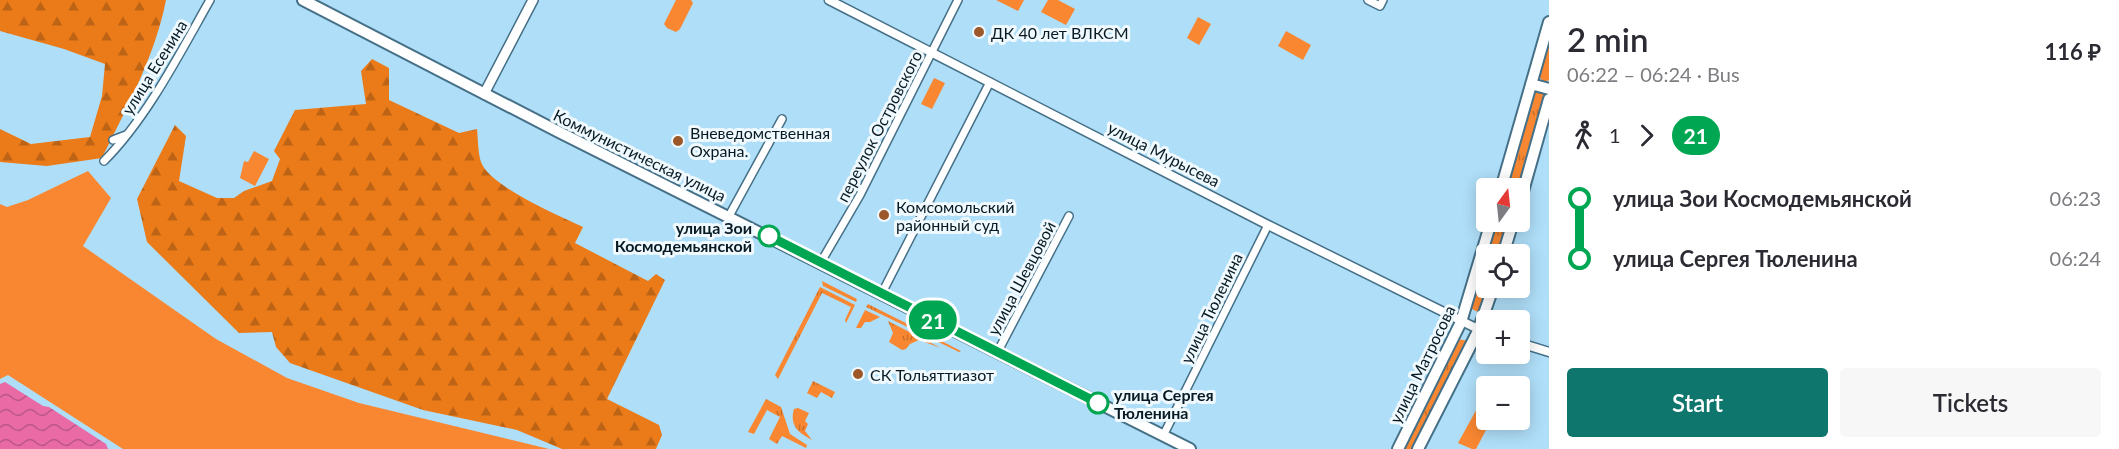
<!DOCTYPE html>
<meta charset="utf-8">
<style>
body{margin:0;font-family:Lato,sans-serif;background:#f7f7f7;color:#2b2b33;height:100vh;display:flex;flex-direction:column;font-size:22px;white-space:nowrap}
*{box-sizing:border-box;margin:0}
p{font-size:20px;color:#7c7c81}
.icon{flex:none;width:33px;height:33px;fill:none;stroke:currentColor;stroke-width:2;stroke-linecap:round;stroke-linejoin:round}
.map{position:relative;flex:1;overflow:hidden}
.side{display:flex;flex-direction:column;background:#fff;width:570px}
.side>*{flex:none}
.badge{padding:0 12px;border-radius:20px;font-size:21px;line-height:39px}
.needle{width:39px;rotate:15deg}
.buttons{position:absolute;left:1476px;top:178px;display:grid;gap:12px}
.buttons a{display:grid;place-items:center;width:54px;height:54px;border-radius:6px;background:#fff;box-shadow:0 3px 15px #0003;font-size:30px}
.map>.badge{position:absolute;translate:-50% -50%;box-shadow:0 0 0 3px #fff}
.legs{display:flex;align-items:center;gap:9px;height:66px;padding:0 18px;font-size:20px}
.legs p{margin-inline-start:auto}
.overview{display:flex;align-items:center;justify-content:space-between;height:102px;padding:0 18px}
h1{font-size:33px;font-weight:600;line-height:45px}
.action{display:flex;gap:12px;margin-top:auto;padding:12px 18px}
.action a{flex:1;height:69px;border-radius:6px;background:#0f766e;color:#fff;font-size:24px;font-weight:600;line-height:69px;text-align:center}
.action a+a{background:#f7f7f7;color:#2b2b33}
ul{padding:0 18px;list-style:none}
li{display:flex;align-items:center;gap:21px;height:60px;font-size:22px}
li i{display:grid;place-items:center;width:9px;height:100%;margin:0 8px;background:currentColor}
li i::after{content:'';width:15px;height:15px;margin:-8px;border:4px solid;border-radius:50%;background:#fff}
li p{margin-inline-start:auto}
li:first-child i{background:linear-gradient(#0000 50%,currentColor 0)}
li:last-child i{background:linear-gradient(currentColor 50%,#0000 0)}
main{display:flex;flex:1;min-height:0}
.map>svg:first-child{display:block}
.grass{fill:url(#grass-tufts)}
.forest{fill:url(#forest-firs)}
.park{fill:#f98731}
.water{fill:url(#water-waves)}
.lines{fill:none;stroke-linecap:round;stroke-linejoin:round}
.minor-casing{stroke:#457087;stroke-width:10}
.tertiary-casing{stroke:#457087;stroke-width:11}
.secondary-casing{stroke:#457087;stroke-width:12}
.primary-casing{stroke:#457087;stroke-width:14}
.minor{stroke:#fff;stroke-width:7}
.tertiary{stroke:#fff;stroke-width:8}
.secondary{stroke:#fff;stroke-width:9}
.primary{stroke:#fff;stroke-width:10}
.line-1-casing{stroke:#fff;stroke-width:14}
.line-1{stroke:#00a651;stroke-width:9}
.poi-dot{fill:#9c5829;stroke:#eff9fe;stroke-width:2}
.stop-1-dot{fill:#fff;stroke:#00a651;stroke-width:3}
.labels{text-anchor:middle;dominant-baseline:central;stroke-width:6;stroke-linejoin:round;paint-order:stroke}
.poi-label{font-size:16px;fill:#071a23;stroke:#eff9fe;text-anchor:start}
.street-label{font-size:16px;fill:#071a23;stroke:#eff9fe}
.stop-label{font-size:16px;font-weight:bold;fill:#071a23;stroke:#eff9fe;text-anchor:end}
</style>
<main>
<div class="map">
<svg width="1549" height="449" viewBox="0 0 1549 449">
<defs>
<pattern id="grass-tufts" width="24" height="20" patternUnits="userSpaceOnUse" patternTransform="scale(1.5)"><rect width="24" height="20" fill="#f98731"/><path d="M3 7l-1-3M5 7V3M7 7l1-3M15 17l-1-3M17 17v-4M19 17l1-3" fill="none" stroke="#c86e29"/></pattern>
<pattern id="forest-firs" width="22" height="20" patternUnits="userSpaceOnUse" patternTransform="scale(1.5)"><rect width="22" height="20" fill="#eb7a18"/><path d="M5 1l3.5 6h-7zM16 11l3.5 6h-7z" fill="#bc6315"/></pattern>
<pattern id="water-waves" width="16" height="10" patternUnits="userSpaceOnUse" patternTransform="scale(1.5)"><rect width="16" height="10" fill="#e96aa5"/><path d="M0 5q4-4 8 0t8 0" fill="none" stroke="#bb5686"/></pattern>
</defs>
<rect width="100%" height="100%" fill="#afdef8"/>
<path class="grass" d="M 1549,34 L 1549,80 L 1545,82 L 1537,76 Z
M 1537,90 L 1545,92 L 1547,95 L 1519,189 L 1505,189 L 1533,92 Z
M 1495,222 L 1509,222 L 1499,255 L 1486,255 L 1486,288 L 1490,288 L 1482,314 L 1470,308 Z
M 822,281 L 857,299 L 856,302 L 823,286 Z
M 820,287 L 855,305 L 846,323 L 845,320 L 851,307 L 822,293 L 778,379 L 775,375 Z
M 868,304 L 961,351 L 959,352 L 866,307 Z
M 865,310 L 880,317 L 870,322 L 865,322 L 861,328 L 856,328 Z
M 888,321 L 941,348 L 919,340 L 910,344 L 906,349 L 902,350 L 889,342 L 893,333 Z
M 1457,339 L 1469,341 L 1414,449 L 1401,449 Z
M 813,381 L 835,392 L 832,398 L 821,392 L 817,398 L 807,393 Z
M 766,399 L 781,407 L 790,434 L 807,445 L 806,448 L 782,436 L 777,444 L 769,439 L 780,417 L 767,410 L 754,434 L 748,432 Z
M 798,408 L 809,413 L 805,421 L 808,424 L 805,431 L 812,440 C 799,433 789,426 794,409 Z"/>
<path class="forest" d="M 0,0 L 166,0 C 155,56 127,107 102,158 L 47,166 L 0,162 L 0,129 L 31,144 L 90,137 L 102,96 L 105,64 L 64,49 L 0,31 Z
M 372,59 L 389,68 L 389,100 L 459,133 L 477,129 C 478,139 478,153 481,162 C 489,186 560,216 583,227 L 575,243 L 648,281 L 656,274 L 665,280 L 607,399 L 659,425 L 662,435 L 656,449 L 562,449 L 517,430 L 423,410 L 290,363 L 276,347 L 272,332 L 239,333 L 147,242 L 137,199 L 175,125 L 186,136 L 179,181 L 217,198 L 234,198 L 244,191 L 272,181 L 280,159 L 274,151 L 295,110 L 366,104 L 361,71 Z"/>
<path class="park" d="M 676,0 L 691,0 L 693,3 L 680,29 L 676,32 L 667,28 L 664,24 Z
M 996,0 L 1024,0 L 1018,11 Z
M 1048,0 L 1058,0 L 1075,9 L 1066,25 L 1041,12 Z
M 1198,17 L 1211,24 L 1199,45 L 1187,38 Z
M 1286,31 L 1311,45 L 1303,60 L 1278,46 Z
M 934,78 L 945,83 L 932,109 L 921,104 Z
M 254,151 L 269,159 L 255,186 L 240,178 L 244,161 L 248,162 Z
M 88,171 L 111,198 L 83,246 L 216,339 L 287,378 L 359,403 L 549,449 L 123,449 L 8,375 L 0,379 L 0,204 L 7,207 L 28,200 Z
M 1479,405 L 1486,430 L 1476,449 L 1472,449 L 1458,443 Z"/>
<path class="water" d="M 5,382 L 43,406 L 49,407 L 106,444 L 108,449 L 0,449 L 0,384 Z"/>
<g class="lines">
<defs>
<path id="minor" d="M 1368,0 L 1380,6 L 1383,0
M 113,140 L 126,135
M 104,161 C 147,118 180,53 210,0
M 729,216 L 782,119
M 821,262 L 860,195 L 958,0
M 882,293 L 990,82
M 997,353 L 1069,216
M 1163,436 L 1268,225"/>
<path id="tertiary" d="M 829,0 L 1268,225 L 1486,333
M 1520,343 L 1549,352"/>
<path id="secondary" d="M 484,94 L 533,0"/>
<path id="primary" d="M 303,0 L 557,131 L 1190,449
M 1531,84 L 1549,89
M 1501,189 L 1549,22
M 1520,202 L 1549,99
M 1503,255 L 1513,222
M 1398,449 L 1461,322 L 1491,222
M 1418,449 L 1478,331 L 1493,288"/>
</defs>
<use href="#minor" class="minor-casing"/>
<use href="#tertiary" class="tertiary-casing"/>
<use href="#secondary" class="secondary-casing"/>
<use href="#primary" class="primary-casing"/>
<use href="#minor" class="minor"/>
<use href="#tertiary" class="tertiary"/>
<use href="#secondary" class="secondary"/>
<use href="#primary" class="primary"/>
</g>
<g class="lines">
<defs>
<path id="line-1" d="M 769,236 L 1098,403"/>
</defs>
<use href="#line-1" class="line-1-casing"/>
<use href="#line-1" class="line-1"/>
</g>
<g class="poi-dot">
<circle cx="979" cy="32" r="6"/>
<circle cx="678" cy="141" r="6"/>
<circle cx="884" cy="215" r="6"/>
<circle cx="858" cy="374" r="6"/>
</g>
<g class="stop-1-dot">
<circle cx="769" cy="236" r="10"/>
<circle cx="1098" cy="403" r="10"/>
</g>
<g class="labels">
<g class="poi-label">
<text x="991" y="32">ДК 40 лет ВЛКСМ</text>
<text x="690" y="132">Вневедомственная<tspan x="690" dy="18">Охрана.</tspan></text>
<text x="896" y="206">Комсомольский<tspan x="896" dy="18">районный суд</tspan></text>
<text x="870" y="374">СК Тольяттиазот</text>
</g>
<g class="street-label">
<text transform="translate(154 67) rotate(-58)">улица Есенина</text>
<text transform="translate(879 126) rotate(-63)">переулок Островского</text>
<text transform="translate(1164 154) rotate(27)">улица Мурысева</text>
<text transform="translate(640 155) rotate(26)">Коммунистическая улица</text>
<text transform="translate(1021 278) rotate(-62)">улица Шевцовой</text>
<text transform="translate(1211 308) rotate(-64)">улица Тюленина</text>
<text transform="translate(1422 364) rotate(-64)">улица Матросова</text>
</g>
<g class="stop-label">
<text x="752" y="227">улица Зои<tspan x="752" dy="18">Космодемьянской</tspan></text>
<text x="1114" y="394" text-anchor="start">улица Сергея<tspan x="1114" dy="18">Тюленина</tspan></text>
</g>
</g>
</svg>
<div class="buttons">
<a><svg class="needle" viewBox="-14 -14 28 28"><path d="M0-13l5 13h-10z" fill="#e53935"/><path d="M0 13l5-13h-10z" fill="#7c7c81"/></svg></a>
<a><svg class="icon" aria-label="locate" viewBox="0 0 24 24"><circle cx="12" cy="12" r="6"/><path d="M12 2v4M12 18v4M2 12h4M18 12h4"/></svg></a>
<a>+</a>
<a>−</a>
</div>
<b class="badge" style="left:933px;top:320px;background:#00a651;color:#fff">21</b>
</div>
<section class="side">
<div class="overview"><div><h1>2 min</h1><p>06:22 – 06:24 · Bus</p></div><b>116 ₽</b></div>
<div class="legs"><svg class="icon" aria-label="walk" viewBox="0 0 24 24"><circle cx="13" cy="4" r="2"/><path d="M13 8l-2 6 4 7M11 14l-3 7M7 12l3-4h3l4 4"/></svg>1<svg class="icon" aria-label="forward" viewBox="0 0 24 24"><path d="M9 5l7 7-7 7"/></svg><b class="badge" style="background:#00a651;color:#fff">21</b></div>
<ul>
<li><i style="color:#00a651"></i><b>улица Зои Космодемьянской</b><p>06:23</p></li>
<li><i style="color:#00a651"></i><b>улица Сергея Тюленина</b><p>06:24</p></li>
</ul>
<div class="action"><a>Start</a><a>Tickets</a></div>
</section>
</main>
